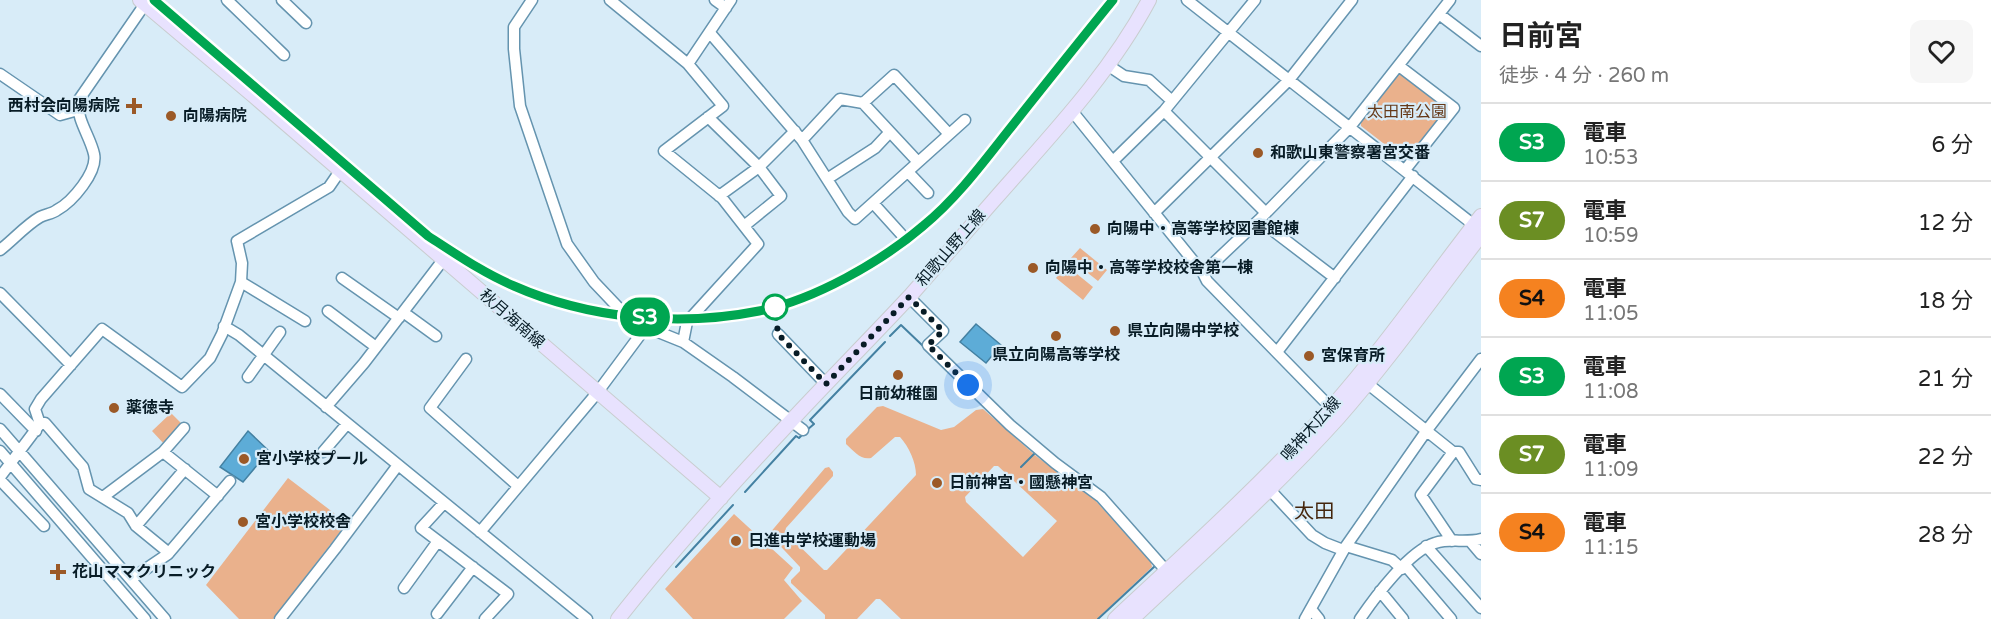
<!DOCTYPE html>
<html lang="ja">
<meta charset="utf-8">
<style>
body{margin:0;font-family:"Varela Round","Noto Sans JP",sans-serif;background:#f6f6f6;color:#222;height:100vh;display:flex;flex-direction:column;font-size:22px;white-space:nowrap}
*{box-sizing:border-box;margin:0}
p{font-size:20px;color:#767676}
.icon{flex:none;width:33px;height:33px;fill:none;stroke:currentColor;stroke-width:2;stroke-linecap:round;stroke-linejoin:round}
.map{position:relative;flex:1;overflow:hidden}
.details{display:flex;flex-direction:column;background:#fff;width:510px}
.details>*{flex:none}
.badge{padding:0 12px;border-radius:20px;font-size:21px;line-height:39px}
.you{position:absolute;width:30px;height:30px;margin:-15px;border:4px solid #fff;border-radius:50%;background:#1a73e8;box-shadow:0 0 0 9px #1a73e833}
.map>.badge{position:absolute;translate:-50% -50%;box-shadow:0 0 0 3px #fff}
.round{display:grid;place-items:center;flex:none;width:63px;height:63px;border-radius:12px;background:#f6f6f6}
.headline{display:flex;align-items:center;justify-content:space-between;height:102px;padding:0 18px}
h1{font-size:28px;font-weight:700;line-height:45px}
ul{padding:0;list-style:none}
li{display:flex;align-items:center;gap:18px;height:78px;padding:0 18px;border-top:2px solid #e0e0e0}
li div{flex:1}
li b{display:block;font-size:22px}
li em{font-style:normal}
li .badge{min-width:66px;font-weight:700;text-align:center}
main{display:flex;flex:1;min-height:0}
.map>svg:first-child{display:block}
.green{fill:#eab18c;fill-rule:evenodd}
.water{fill:#5dacd7;stroke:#4481a2;stroke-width:1.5}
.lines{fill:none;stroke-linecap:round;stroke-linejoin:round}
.stream{stroke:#4481a2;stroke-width:2}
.minor-casing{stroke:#6594af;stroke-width:13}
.major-casing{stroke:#c9cdcf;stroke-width:16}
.minor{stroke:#fff;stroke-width:10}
.major{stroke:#e8e2fe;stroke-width:14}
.rail-casing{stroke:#2c404b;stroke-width:4.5}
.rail{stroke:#d8ecf8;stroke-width:2;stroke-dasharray:7;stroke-linecap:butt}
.line-casing{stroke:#fff;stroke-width:14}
.line{stroke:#00a651;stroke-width:9}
.walk{stroke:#081c26;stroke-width:6;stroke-dasharray:0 10.8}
.poi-dot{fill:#9b5927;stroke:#d8ecf8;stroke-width:2}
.stop-dot{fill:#fff;stroke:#00a651;stroke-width:3}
.labels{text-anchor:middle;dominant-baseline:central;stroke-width:4.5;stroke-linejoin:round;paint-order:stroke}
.poi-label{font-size:16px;font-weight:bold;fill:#081c26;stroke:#d8ecf8;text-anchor:start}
.park-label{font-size:16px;fill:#663918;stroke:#d8ecf8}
.street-label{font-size:16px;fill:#081c26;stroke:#d8ecf8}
.quarter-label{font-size:20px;fill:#44250c;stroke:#d8ecf8}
</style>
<main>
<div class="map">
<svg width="1481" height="619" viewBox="0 0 1481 619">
<rect width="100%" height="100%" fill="#d8ecf8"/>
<path class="green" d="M 1400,73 L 1448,107 L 1431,134 L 1428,132 L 1413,150 L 1415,152 L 1409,160 L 1405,160 L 1361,126 L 1361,122 Z
M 1080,248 L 1107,270 L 1098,281 L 1070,259 Z
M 1066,265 L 1093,287 L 1083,300 L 1056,278 Z
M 883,406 L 941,430 L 954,427 L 976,410 L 983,409 L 1036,456 L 1095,500 L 1151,562 L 1152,567 L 1097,619 L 901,619 L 880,599 L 876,599 L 857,619 L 825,619 L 825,615 L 791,583 L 791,580 L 800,571 L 800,567 L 769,534 L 825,468 L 829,467 L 833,472 L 833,476 L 786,528 L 785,532 L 824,570 L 827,570 L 916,475 C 916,462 909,447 900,437 L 895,437 L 871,458 C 860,460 854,451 846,444 L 846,439 L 877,407 ZM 994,466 L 998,466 L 1057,521 L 1023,557 L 966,502 L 965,497 Z
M 171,413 L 183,425 L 165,445 L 152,431 Z
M 288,478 L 347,523 L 273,619 L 239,619 L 206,585 Z
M 734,514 L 793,568 L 784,580 L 802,601 L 784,619 L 693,619 L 665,589 Z"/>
<path class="water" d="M 976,324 L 1001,345 L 986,363 L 960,342 Z
M 248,431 L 269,451 L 243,482 L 220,467 Z"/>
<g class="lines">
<path class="stream" d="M 890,336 L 901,325 L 923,346
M 807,430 L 814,424 L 810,420 L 885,342
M 1021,467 L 1035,453 L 1034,452
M 745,492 L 796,436 L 799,438 L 803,434
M 676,567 L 733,505
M 1098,619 L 1155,566"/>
<defs>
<path id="minor" d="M 227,0 L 284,55
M 282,0 L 306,23
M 532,0 L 514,27 L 514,49 L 520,106 L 567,244 L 594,282 L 631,321 L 683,342 L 733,377 L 803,430
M 610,0 L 688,64 L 723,106 L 664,151 L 722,198 L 758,244 L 687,322 L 683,342
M 715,0 L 726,8
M 1187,0 L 1479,229
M 1439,14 L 1481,46
M 710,33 L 802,140 L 840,99 L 863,103 L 918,162
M 688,64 L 731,0
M 1109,66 L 1124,76 L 1149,80 L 1172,101
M 1399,66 L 1454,108 L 1405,170
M 0,74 L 60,115 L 78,110
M 863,103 L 894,75 L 949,134
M 1072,111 L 1203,273 L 1207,281 L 1335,412
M 1164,111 L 1266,213
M 708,117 L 759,167 L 781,196 L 744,226
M 802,140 L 848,212 L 855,219 L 965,120
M 1113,161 L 1164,111 L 1255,0
M 908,172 L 928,193
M 827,179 L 875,148 L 890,132
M 719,196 L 759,167 L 795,131
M 873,203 L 901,234
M 1154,213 L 1289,80 L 1352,0
M 1259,220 L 1335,278
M 0,250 C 13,240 26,225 40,217 C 45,214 52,214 57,210 C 72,202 98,172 94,154 C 90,136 77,121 78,101 L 145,4
M 1203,273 L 1259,220 L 1350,127 L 1450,0
M 342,278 L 399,318
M 241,282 L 305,321
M 0,293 L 71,365
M 909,297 L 943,331 L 928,345 L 1010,425 L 1055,463 L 1101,497 L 1170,575
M 328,311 L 376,347
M 403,312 L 436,336
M 224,326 L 239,335 L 587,619
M 778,334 L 826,384
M 1277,352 L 1413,176
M 466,359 L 430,408 L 518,486
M 248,377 L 280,332
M 1363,380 L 1453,452 L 1459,452 L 1476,479 L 1481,480
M 0,394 L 36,431
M 326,407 L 364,363 L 443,260
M 40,424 L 45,423 L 83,467 L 89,489 L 128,513 L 136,526 L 169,553
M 0,429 L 165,619
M 0,451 L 145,619
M 163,452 L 184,428
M 323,452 L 347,424
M 0,477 L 40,424 L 35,409 L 41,399 L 102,329 L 182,387 L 210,358 L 222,334 L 241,282 L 242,263 L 237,241 L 329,187 L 340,171
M 0,480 L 44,526
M 1270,490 L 1312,535 L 1325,543 L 1343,550
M 103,497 L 163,452 L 218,496
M 444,503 L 421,528 L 508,594 L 485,619
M 136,526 L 185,469
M 480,532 L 597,393 L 646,327
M 1452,541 L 1421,495 L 1453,452
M 1470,541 L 1481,554
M 1346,546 L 1392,560 L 1402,569
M 1426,546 L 1481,608
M 1405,565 L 1451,619
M 131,579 L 168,554 L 230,481
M 404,588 L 438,541
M 1380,591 L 1403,619
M 1311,609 L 1319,619
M 437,614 L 473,567
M 280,619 L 335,549 L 398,465
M 1305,619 L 1346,546 L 1427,430 L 1481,359
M 1360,619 C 1375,597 1409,551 1435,543 C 1449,538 1466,543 1481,539"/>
<path id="major" d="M 140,0 L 255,97 L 721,498
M 618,619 C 672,550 731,485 791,421 C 830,379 871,338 910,296 C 938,264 966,232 994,200 C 1050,136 1109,75 1149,0
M 1115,619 C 1188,551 1263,483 1330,409 C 1384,348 1431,280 1481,216
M 1132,619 C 1202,553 1274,489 1338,418 C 1389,360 1434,296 1481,235"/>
</defs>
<use href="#minor" class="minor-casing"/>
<use href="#major" class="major-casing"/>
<use href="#minor" class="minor"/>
<use href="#major" class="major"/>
<defs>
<path id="rail" d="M 154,0 L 428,236 C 456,254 483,273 514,286 C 589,319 679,327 759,311 C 815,300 881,262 923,226 C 957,197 984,162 1011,128 C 1045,85 1079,42 1113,0"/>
</defs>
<use href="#rail" class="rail-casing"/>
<use href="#rail" class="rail"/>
</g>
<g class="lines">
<defs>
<path id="line" d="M 154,0 L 428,236 C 456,254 483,273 514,286 C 589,319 679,327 759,311 C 814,300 881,262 923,226 C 956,199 982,164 1008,131 C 1043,87 1078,43 1113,0"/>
</defs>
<use href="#line" class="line-casing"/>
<use href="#line" class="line"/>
<path class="walk" d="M 775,307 L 778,334 L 826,384 L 909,297 L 943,331 L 928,345 L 968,385"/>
</g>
<g class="poi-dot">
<path d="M131 97h6v6h6v6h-6v6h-6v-6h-6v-6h6z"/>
<circle cx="171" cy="116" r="6"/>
<circle cx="1258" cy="153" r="6"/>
<circle cx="1095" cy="229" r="6"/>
<circle cx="1033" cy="268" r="6"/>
<circle cx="1115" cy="331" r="6"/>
<circle cx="1056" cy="336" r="6"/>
<circle cx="1309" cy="356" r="6"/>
<circle cx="898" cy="375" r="6"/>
<circle cx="114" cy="408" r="6"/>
<circle cx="244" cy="459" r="6"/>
<circle cx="937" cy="483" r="6"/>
<circle cx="243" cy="522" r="6"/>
<circle cx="736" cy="541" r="6"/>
<path d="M55 563h6v6h6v6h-6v6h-6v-6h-6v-6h6z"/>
</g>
<circle class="stop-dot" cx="775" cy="307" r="12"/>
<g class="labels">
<g class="poi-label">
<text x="120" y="106" text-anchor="end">西村会向陽病院</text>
<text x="183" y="116">向陽病院</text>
<text x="1270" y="153">和歌山東警察署宮交番</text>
<text x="1107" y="229">向陽中・高等学校図書館棟</text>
<text x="1045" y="268">向陽中・高等学校校舎第一棟</text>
<text x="1127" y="331">県立向陽中学校</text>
<text x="1056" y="355" text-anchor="middle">県立向陽高等学校</text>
<text x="1321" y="356">宮保育所</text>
<text x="898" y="394" text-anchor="middle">日前幼稚園</text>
<text x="126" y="408">薬徳寺</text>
<text x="256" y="459">宮小学校プール</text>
<text x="949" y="483">日前神宮・國懸神宮</text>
<text x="255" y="522">宮小学校校舎</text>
<text x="748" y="541">日進中学校運動場</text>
<text x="72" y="572">花山ママクリニック</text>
</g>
<g class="park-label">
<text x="1407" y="112">太田南公園</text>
</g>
<g class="street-label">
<text transform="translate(951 248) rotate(-49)">和歌山野上線</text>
<text transform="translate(512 319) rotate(41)">秋月海南線</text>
<text transform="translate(1311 429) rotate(-48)">鳴神木広線</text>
</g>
<g class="quarter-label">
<text x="1314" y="512">太田</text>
</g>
</g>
</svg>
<div class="you" style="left:968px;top:385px"></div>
<b class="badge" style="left:645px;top:317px;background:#00a651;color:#fff">S3</b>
</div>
<section class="details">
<div class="headline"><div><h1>日前宮</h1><p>徒歩 · 4 分 · 260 m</p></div><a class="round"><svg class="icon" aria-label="heart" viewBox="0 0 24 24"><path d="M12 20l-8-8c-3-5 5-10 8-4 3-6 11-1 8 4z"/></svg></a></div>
<ul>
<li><span class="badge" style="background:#00a651;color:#fff">S3</span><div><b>電車</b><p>10:53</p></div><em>6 分</em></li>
<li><span class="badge" style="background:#6b8e23;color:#fff">S7</span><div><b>電車</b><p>10:59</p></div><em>12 分</em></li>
<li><span class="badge" style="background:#f58220;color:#111">S4</span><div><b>電車</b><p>11:05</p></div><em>18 分</em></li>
<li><span class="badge" style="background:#00a651;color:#fff">S3</span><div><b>電車</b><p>11:08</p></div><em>21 分</em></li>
<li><span class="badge" style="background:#6b8e23;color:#fff">S7</span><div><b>電車</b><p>11:09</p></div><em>22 分</em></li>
<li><span class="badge" style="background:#f58220;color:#111">S4</span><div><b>電車</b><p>11:15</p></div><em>28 分</em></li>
</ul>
</section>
</main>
